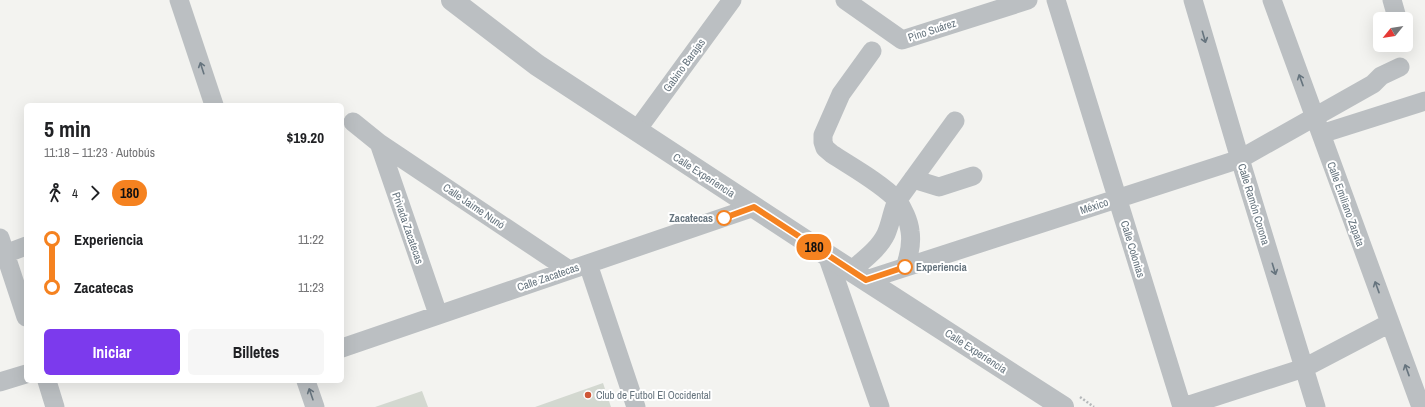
<!DOCTYPE html>
<html lang="es">
<meta charset="utf-8">
<style>
body{margin:0;font-family:"Archivo Narrow",sans-serif;background:#f6f6f6;color:#202124;height:100vh;display:flex;flex-direction:column;font-size:15px;white-space:nowrap}
*{box-sizing:border-box;margin:0}
p{font-size:13px;color:#757577}
.icon{flex:none;width:22px;height:22px;fill:none;stroke:currentColor;stroke-width:2;stroke-linecap:round;stroke-linejoin:round}
.map{position:relative;flex:1;overflow:hidden}
.details{position:absolute;left:24px;top:103px;width:320px;height:280px;display:flex;flex-direction:column;background:#fff;border-radius:6px;box-shadow:0 4px 16px #0002}
.details>*{flex:none}
.badge{padding:0 8px;border-radius:13px;font-size:14px;line-height:26px}
.needle{width:26px;rotate:240deg}
.buttons{position:absolute;left:1373px;top:12px;display:grid;gap:8px}
.buttons a{display:grid;place-items:center;width:40px;height:40px;border-radius:6px;background:#fff;box-shadow:0 4px 16px #0002;font-size:20px}
.map>.badge{position:absolute;translate:-50% -50%;box-shadow:0 0 0 2px #fff}
.legs{display:flex;align-items:center;gap:6px;height:44px;padding:0 20px;font-size:13px}
.legs p{margin-inline-start:auto}
.summary{display:flex;align-items:center;justify-content:space-between;height:68px;padding:0 20px}
h1{font-size:22px;font-weight:700;line-height:30px}
.primary-button{display:flex;gap:8px;margin-top:auto;padding:8px 20px}
.primary-button a{flex:1;height:46px;border-radius:6px;background:#7c3aed;color:#fff;font-size:16px;font-weight:700;line-height:46px;text-align:center}
.primary-button a+a{background:#f6f6f6;color:#202124}
ul{padding:0 20px;list-style:none}
li{display:flex;align-items:center;gap:14px;height:48px;font-size:15px}
li i{display:grid;place-items:center;width:6px;height:100%;margin:0 5px;background:currentColor}
li i::after{content:'';width:10px;height:10px;margin:-5px;border:3px solid;border-radius:50%;background:#fff}
li p{margin-inline-start:auto}
li:first-child i{background:linear-gradient(#0000 50%,currentColor 0)}
li:last-child i{background:linear-gradient(currentColor 50%,#0000 0)}
.map>svg:first-child{display:block}
.green{fill:#d3d8d0}
.lines{fill:none;stroke-linecap:round;stroke-linejoin:round}
.path{stroke:#b5b8ba;stroke-width:2.5;stroke-dasharray:2 2;stroke-linecap:butt}
.minor{stroke:#bbbfc2;stroke-width:19}
.tertiary{stroke:#bbbfc2;stroke-width:22}
.oneway{stroke:#66747e}
.line-1-casing{stroke:#fff;stroke-width:9}
.line-1{stroke:#f58220;stroke-width:6}
.stop-1-dot{fill:#fff;stroke:#f58220;stroke-width:2}
.poi-dot{fill:#ce5636;stroke:#fff;stroke-width:1.5}
.labels{text-anchor:middle;dominant-baseline:central;stroke-width:4;stroke-linejoin:round;paint-order:stroke}
.street-label{font-size:11px;fill:#66747e;stroke:#fff}
.stop-label{font-size:11px;font-weight:bold;fill:#66747e;stroke:#fff;text-anchor:end}
.poi-label{font-size:11px;fill:#66747e;stroke:#fff;text-anchor:start}
</style>
<div class="map">
<svg width="1425" height="407" viewBox="0 0 1425 407">
<rect width="100%" height="100%" fill="#f3f3f0"/>
<path class="green" d="M 603,383 L 611,407 L 535,407 Z
M 422,391 L 428,407 L 375,407 Z"/>
<g class="lines">
<path class="path" d="M 1080,397 L 1094,407"/>
<path class="minor" d="M 179,0 L 214,105
M 845,0 L 902,40 L 1028,0
M 1056,0 L 1182,407
M 1193,0 L 1240,159 L 1316,407
M 1272,0 L 1421,407
M 1392,0 L 1396,14
M 872,51 L 841,94 L 823,135 L 823,142 L 825,148 L 832,154 C 852,167 881,183 897,200 C 903,208 909,221 910,231 C 912,243 909,256 905,267
M 353,122 L 379,143 L 569,270
M 637,130 L 732,0
M 1321,134 L 1425,101
M 379,143 L 438,314
M 913,179 L 939,187 L 973,176
M 0,238 L 26,317
M 827,255 L 880,407
M 0,256 L 26,246
M 588,264 L 636,407
M 851,271 C 863,260 879,249 886,234 C 891,223 892,211 897,201 L 955,121
M 866,280 L 1240,159 L 1373,84 L 1381,76 L 1400,67
M 342,348 L 754,207
M 47,381 L 55,407
M 306,381 L 315,407
M 0,382 L 26,374
M 1183,407 L 1304,368 L 1390,323"/>
<path class="tertiary" d="M 452,0 L 537,65 L 827,255 L 1063,407"/>
</g>
<defs><path id="oneway-shaft" d="M-6 0H5M1.5-3L5.5 0L1.5 3" fill="none" stroke-width="1.6" stroke-linecap="round" stroke-linejoin="round"/></defs>
<g class="oneway">
<use href="#oneway-shaft" transform="translate(1204 37) rotate(74)"/>
<use href="#oneway-shaft" transform="translate(202 68) rotate(-108)"/>
<use href="#oneway-shaft" transform="translate(1301 80) rotate(-110)"/>
<use href="#oneway-shaft" transform="translate(1274 269) rotate(73)"/>
<use href="#oneway-shaft" transform="translate(1377 287) rotate(-110)"/>
<use href="#oneway-shaft" transform="translate(1407 370) rotate(-110)"/>
<use href="#oneway-shaft" transform="translate(311 394) rotate(-109)"/>
</g>
<g class="lines">
<defs>
<path id="line-1" d="M 724,218 L 754,207 L 866,280 L 905,267"/>
</defs>
<use href="#line-1" class="line-1-casing"/>
<use href="#line-1" class="line-1"/>
</g>
<g class="stop-1-dot">
<circle cx="724" cy="218" r="7"/>
<circle cx="905" cy="267" r="7"/>
</g>
<circle class="poi-dot" cx="588" cy="395" r="4"/>
<g class="labels">
<g class="street-label">
<text transform="translate(932 30) rotate(-18)">Pino Suárez</text>
<text transform="translate(684 65) rotate(-54)">Gabino Barajas</text>
<text transform="translate(704 175) rotate(33)">Calle Experiencia</text>
<text transform="translate(1254 204) rotate(73)">Calle Ramón Corona</text>
<text transform="translate(1346 204) rotate(70)">Calle Emiliano Zapata</text>
<text transform="translate(474 206) rotate(34)">Calle Jaime Nunó</text>
<text transform="translate(1094 206) rotate(-18)">México</text>
<text transform="translate(408 228) rotate(71)">Privada Zacatecas</text>
<text transform="translate(1133 249) rotate(73)">Calle Colonias</text>
<text transform="translate(548 277) rotate(-19)">Calle Zacatecas</text>
<text transform="translate(976 351) rotate(33)">Calle Experiencia</text>
</g>
<g class="stop-label">
<text x="713" y="218">Zacatecas</text>
<text x="916" y="267" text-anchor="start">Experiencia</text>
</g>
<g class="poi-label">
<text x="596" y="395">Club de Futbol El Occidental</text>
</g>
</g>
</svg>
<div class="buttons">
<a><svg class="needle" viewBox="-14 -14 28 28"><path d="M0-13l5 13h-10z" fill="#e53935"/><path d="M0 13l5-13h-10z" fill="#757577"/></svg></a>
</div>
<b class="badge" style="left:814px;top:247px;background:#f58220;color:#111">180</b>
<section class="details">
<div class="summary"><div><h1>5 min</h1><p>11:18 – 11:23 · Autobús</p></div><b>$19.20</b></div>
<div class="legs"><svg class="icon" aria-label="walk" viewBox="0 0 24 24"><circle cx="13" cy="4" r="2"/><path d="M13 8l-2 6 4 7M11 14l-3 7M7 12l3-4h3l4 4"/></svg>4<svg class="icon" aria-label="forward" viewBox="0 0 24 24"><path d="M9 5l7 7-7 7"/></svg><b class="badge" style="background:#f58220;color:#111">180</b></div>
<ul>
<li><i style="color:#f58220"></i><b>Experiencia</b><p>11:22</p></li>
<li><i style="color:#f58220"></i><b>Zacatecas</b><p>11:23</p></li>
</ul>
<div class="primary-button"><a>Iniciar</a><a>Billetes</a></div>
</section>
</div>
